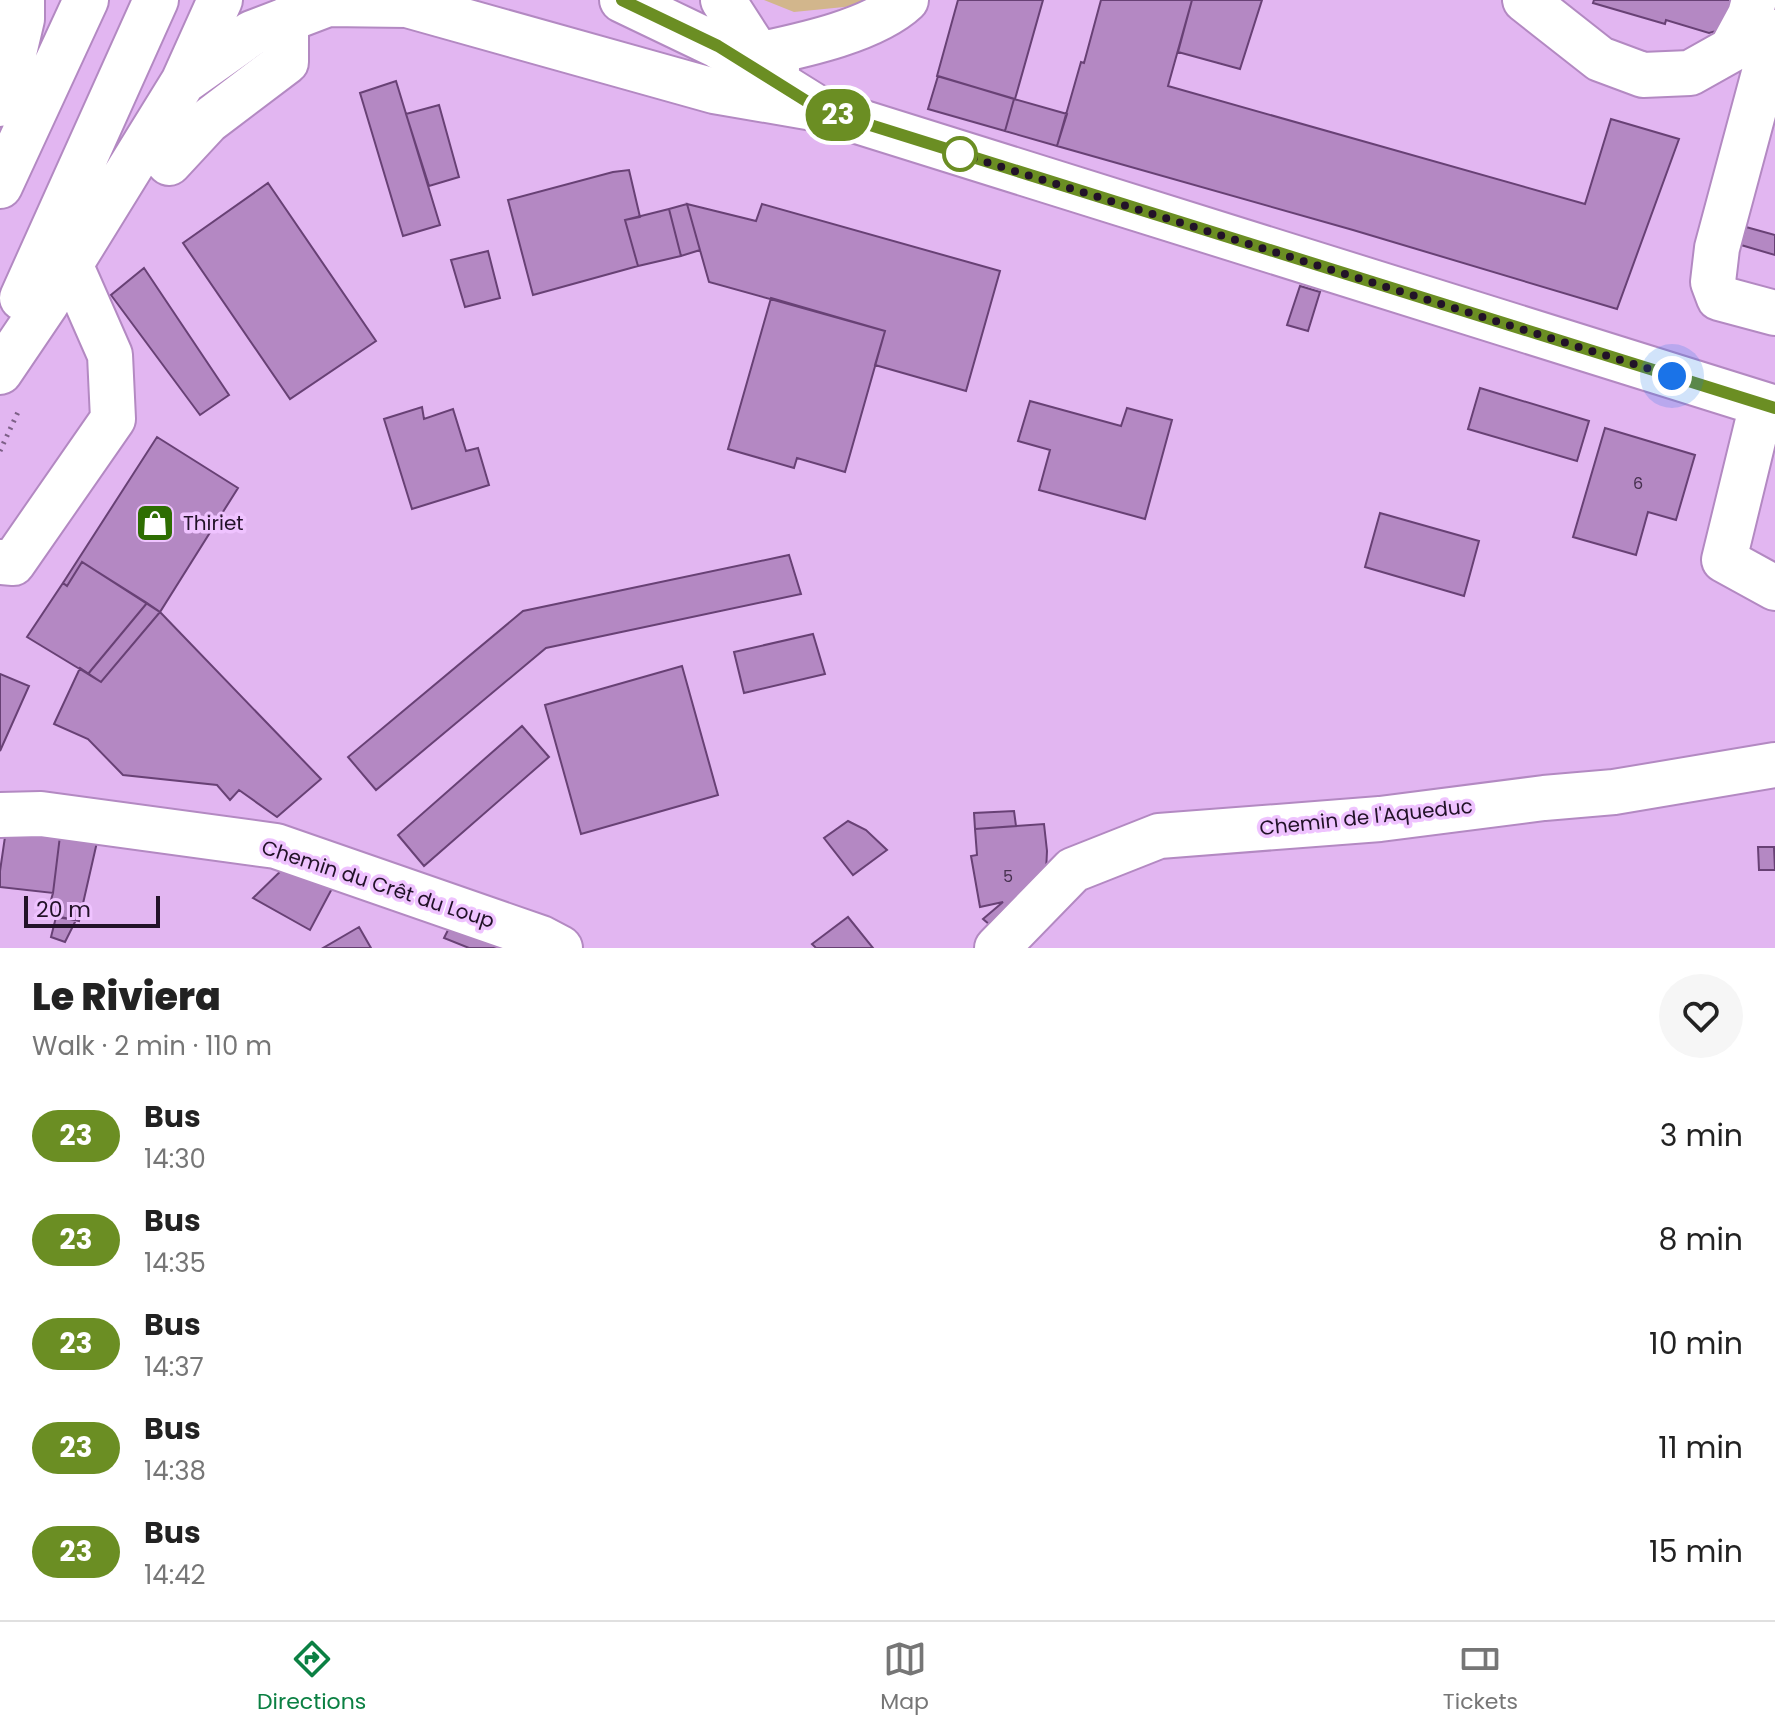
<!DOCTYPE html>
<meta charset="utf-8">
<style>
body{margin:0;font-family:Poppins,sans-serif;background:#f6f6f6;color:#222;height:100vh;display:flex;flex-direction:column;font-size:30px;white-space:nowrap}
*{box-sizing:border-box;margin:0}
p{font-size:26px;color:#767676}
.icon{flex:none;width:44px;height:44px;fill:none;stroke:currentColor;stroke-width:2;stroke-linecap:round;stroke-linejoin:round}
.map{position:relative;height:948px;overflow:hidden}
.sheet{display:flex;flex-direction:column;background:#fff;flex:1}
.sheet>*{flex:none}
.badge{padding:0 16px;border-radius:26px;font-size:28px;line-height:52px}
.scale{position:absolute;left:24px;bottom:20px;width:136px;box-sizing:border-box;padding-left:8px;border:4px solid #221228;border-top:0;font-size:22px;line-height:28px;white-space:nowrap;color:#221228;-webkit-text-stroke:6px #efc3ff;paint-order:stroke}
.you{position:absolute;width:40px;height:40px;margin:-20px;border:6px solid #fff;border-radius:50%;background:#1a73e8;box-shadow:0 0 0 12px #1a73e833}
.map>.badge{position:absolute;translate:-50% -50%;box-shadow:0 0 0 4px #fff}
.round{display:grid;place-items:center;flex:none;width:84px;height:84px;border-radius:42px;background:#f6f6f6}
.summary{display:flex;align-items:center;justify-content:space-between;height:136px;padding:0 32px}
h1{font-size:38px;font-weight:800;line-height:60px}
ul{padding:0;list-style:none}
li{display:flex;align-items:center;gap:24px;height:104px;padding:0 32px}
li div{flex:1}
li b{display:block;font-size:30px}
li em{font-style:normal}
li .badge{min-width:88px;font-weight:700;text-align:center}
.dock{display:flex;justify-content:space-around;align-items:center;height:112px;border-top:2px solid #e0e0e0;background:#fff;font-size:22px;color:#767676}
.dock a{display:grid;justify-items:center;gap:4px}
.dock .selected{color:#0b8043}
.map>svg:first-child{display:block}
.green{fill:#d2b68c}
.building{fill:#b488c3;stroke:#684175;stroke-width:2}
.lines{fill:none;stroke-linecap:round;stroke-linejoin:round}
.minor-casing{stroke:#b389c2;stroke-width:48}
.highway-casing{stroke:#b389c2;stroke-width:48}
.path{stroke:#7d6087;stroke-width:5;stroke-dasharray:2 6;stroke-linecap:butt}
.minor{stroke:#fff;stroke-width:44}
.highway{stroke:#fff;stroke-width:44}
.line-casing{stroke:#fff;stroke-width:18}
.line{stroke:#6b8e23;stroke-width:12}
.walk{stroke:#221228;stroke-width:8;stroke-dasharray:0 14.4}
.stop-dot{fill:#fff;stroke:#6b8e23;stroke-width:4}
.labels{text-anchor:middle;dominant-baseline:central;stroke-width:7;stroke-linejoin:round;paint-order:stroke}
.number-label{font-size:16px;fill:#46304f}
.poi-label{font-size:20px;fill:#221228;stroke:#efc3ff;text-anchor:start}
.street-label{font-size:20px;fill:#221228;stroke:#efc3ff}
</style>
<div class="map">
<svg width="1775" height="948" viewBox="0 0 1775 948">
<rect width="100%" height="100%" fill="#e2b6f1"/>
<path class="green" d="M 764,0 L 876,0 L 854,6 L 794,12 Z"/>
<path class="building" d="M 958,0 L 1043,0 L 1015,99 L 937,76 Z
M 1101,0 L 1192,0 L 1168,86 L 1585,204 L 1611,119 L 1679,139 L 1617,309 L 1353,230 L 1057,146 L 1081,62 L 1084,63 Z
M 1192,0 L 1262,0 L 1240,69 L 1178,52 Z
M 1594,0 L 1736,0 L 1720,30 L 1709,33 L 1666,20 L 1665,24 L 1593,3 Z
M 938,76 L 1014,99 L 1005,131 L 928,109 Z
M 396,81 L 440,225 L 403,236 L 360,93 Z
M 1014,99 L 1067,114 L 1057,146 L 1005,131 Z
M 439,105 L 459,177 L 429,186 L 406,114 Z
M 629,170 L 640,217 L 625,220 L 638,266 L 533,295 L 508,200 L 613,172 Z
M 268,183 L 376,341 L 290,399 L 183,243 Z
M 687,204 L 756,221 L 762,204 L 1000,271 L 966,391 L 875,365 L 885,331 L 709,282 Z
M 687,204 L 700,250 L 681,256 L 669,209 Z
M 669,209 L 681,256 L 638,266 L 625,220 Z
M 1746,227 L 1775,235 L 1775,255 L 1741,245 Z
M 488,251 L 500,298 L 465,307 L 451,260 Z
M 144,268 L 229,395 L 200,415 L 111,295 Z
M 1300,286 L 1320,292 L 1308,331 L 1287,325 Z
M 771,298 L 885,331 L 845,472 L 797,458 L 794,468 L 728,449 Z
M 1480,388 L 1589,421 L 1577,461 L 1468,429 Z
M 1030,401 L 1121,426 L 1127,408 L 1172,420 L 1145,519 L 1039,490 L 1050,450 L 1018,441 Z
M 422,407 L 424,419 L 453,409 L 466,451 L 478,448 L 489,485 L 412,509 L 384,419 Z
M 1605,428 L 1695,455 L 1676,520 L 1648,512 L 1636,555 L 1573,537 Z
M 157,437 L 238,488 L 160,612 L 82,562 L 67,586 L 63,583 Z
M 1380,513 L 1479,541 L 1464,596 L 1365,567 Z
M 789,555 L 801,594 L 546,648 L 376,790 L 348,757 L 523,611 Z
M 82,562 L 147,603 L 88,674 L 27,637 L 63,583 L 67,586 Z
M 147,603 L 160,612 L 101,682 L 88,674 Z
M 160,612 L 321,779 L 277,817 L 239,790 L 230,800 L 217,785 L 123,775 L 88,739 L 54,724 L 80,668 L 101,682 Z
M 813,634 L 825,674 L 744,693 L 734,652 Z
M 682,666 L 718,795 L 581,834 L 545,705 Z
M 0,674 L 29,686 L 0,751 Z
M 522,726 L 549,757 L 424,866 L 398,835 Z
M 1014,811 L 1016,826 L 975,829 L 974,813 Z
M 848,821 L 866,830 L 887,850 L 853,875 L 824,838 Z
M 1044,824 L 1047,851 L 1046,872 L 997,931 L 983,919 L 1003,902 L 980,907 L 971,856 L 977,855 L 975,829 Z
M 6,830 L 60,836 L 53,893 L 0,887 L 0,871 Z
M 60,836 L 97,842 L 79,921 L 47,914 L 53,893 Z
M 1758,847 L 1774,847 L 1775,870 L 1759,870 Z
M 287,865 L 336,881 L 310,930 L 253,898 Z
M 56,917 L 76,920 L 65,942 L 51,937 Z
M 848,917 L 873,948 L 816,948 L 812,944 Z
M 450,926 L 504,948 L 469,948 L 444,938 Z
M 359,927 L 371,948 L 323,948 Z"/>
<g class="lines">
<defs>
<path id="minor" d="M 622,0 L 718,46 L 819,109 L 1775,408
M 723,0 L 752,45 L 777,69
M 1525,0 L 1600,59 L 1643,75 L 1690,73 L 1731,50 L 1750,15 L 1754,0
M 1775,32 L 1717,248 L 1713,282 L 1719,298 L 1775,313
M 762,54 C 804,45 874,30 906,0
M 169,163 L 208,121 L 286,62 L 286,20
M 1762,404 L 1724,560 L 1775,588
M 0,562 L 13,563 L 113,419 L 110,355 L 70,264
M 0,815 L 41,814 L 276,846 L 541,938 L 560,948
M 997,948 L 1073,870 L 1159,836 L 1380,819 L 1544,798 L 1614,792 L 1775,765"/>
<path id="highway" d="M 184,80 L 220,0
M 0,104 L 4,96 L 22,19 L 22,0
M 0,186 L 86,0
M 22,298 L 156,0
M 0,372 L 46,304 L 183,82 L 252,33 L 328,4 L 407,5 L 714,91 L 819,109"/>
</defs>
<use href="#minor" class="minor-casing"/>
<use href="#highway" class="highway-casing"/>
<path class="path" d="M 0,451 L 18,412"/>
<use href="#minor" class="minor"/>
<use href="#highway" class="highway"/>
</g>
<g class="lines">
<defs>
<path id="line" d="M 622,0 L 718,46 L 819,109 L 1775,408"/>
</defs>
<use href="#line" class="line-casing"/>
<use href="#line" class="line"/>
<path class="walk" d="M 960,154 L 1672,376"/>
</g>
<defs>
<symbol id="shop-square" viewBox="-11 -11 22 22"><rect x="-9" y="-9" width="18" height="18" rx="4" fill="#2e6e02" stroke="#efc3ff"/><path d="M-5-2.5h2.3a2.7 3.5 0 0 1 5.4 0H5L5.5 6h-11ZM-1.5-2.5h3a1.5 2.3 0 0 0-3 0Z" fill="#fff"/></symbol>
</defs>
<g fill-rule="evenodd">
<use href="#shop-square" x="133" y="501" width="44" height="44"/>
</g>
<circle class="stop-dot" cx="960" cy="154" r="16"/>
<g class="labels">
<g class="number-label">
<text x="1638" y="483">6</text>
<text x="1008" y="876">5</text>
</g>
<g class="poi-label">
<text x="183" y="523">Thiriet</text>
</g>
<g class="street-label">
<text transform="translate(1366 817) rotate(-6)">Chemin de l'Aqueduc</text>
<text transform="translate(378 884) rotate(18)">Chemin du Crêt du Loup</text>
</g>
</g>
</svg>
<div class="scale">20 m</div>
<div class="you" style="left:1672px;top:376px"></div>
<b class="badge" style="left:838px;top:115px;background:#6b8e23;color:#fff">23</b>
</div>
<section class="sheet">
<div class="summary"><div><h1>Le Riviera</h1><p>Walk · 2 min · 110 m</p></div><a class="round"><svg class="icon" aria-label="heart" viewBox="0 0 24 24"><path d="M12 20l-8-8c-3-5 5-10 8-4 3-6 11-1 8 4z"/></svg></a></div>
<ul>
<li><span class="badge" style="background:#6b8e23;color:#fff">23</span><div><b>Bus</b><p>14:30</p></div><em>3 min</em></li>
<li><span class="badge" style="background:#6b8e23;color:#fff">23</span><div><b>Bus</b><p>14:35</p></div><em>8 min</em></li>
<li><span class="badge" style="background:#6b8e23;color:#fff">23</span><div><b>Bus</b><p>14:37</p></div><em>10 min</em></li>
<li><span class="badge" style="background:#6b8e23;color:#fff">23</span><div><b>Bus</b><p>14:38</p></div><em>11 min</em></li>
<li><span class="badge" style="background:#6b8e23;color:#fff">23</span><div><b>Bus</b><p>14:42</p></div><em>15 min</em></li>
</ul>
</section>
<nav class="dock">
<a class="selected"><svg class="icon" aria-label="directions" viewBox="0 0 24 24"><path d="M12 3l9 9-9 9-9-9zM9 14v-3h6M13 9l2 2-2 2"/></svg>Directions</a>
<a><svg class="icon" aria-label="map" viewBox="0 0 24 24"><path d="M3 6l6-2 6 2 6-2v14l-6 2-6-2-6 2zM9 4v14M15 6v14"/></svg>Map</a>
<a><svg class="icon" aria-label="tickets" viewBox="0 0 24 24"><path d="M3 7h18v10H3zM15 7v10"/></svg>Tickets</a>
</nav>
